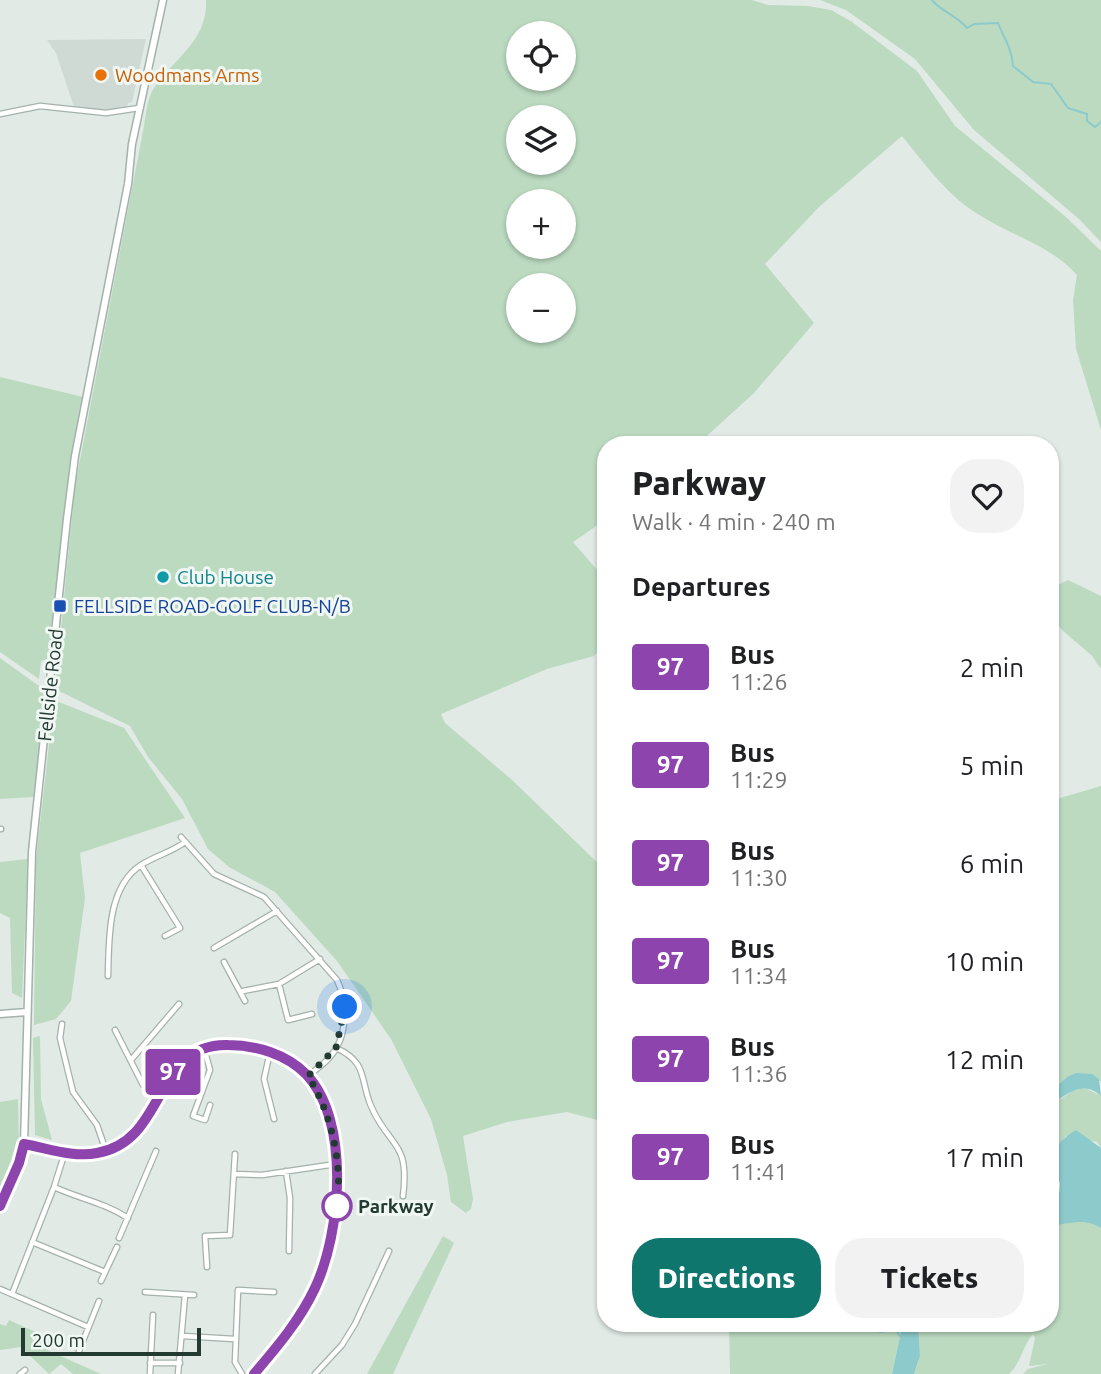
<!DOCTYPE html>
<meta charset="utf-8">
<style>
body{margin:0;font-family:Ubuntu,sans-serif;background:#f2f2f2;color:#202124;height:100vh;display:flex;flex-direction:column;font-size:26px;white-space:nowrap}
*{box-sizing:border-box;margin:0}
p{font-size:23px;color:#757577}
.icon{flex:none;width:38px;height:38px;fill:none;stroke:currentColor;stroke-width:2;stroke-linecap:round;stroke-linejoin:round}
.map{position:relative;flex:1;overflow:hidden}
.drawer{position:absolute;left:597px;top:436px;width:462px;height:896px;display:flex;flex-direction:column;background:#fff;border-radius:28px;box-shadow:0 2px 5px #0004}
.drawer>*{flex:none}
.badge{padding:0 14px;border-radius:5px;font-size:24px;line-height:46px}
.controls{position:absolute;left:506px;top:21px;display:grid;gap:14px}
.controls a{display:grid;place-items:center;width:70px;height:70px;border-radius:50%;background:#fff;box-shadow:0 2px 5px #0004;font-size:35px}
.scale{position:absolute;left:21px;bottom:18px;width:180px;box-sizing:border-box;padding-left:7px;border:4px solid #223a31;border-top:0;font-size:19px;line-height:24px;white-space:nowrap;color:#223a31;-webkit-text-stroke:5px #f1f7f3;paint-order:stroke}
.you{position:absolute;width:35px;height:35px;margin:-18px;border:5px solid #fff;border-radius:50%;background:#1a73e8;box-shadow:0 0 0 10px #1a73e833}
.map>.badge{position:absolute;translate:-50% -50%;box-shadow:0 0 0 4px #fff}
h2{padding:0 35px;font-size:26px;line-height:63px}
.round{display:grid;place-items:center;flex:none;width:74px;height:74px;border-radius:28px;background:#f2f2f2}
.overview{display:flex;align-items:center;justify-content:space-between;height:119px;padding:0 35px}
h1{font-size:33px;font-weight:800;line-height:52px}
.action{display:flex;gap:14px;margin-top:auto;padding:14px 35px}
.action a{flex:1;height:80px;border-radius:28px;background:#0f766e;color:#fff;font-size:28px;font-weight:800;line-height:80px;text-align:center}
.action a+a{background:#f2f2f2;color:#202124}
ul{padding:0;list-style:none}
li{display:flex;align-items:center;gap:21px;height:98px;padding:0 35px}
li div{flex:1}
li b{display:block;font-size:26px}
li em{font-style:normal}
li .badge{min-width:77px;font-weight:700;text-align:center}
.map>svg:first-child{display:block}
.built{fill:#cfdad4}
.green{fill:#bbdac0;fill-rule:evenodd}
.water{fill:#8ccacc}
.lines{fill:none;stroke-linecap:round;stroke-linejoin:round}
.stream{stroke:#8ccacc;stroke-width:2}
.minor-casing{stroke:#a4b2ab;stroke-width:7}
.tertiary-casing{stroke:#a4b2ab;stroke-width:9}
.minor{stroke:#fff;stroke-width:4.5}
.tertiary{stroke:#fff;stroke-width:6}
.line-casing{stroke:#fff;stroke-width:16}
.line{stroke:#8e44ad;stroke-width:10}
.walk{stroke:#223a31;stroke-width:7;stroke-dasharray:0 12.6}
.food-dot{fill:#e8710a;stroke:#f1f7f3;stroke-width:2.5}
.culture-dot{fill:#0f9aa8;stroke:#f1f7f3;stroke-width:2.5}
.transit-dot{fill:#1a4fb4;stroke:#f1f7f3;stroke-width:2.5}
.stop-dot{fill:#fff;stroke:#8e44ad;stroke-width:3.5}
.labels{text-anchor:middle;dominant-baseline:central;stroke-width:6;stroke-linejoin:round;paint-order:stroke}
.food-label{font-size:19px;fill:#c56008;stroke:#f1f7f3;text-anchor:start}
.culture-label{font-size:19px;fill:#0d838f;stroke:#f1f7f3;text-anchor:start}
.transit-label{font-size:19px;fill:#164399;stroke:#f1f7f3;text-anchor:start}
.street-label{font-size:19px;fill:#223a31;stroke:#f1f7f3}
.stop-label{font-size:19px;font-weight:bold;fill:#223a31;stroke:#f1f7f3;text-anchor:start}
</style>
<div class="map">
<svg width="1101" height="1374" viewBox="0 0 1101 1374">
<rect width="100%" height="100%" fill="#e1eae5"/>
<path class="built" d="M 146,39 L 132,102 L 128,103 L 127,108 L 114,111 L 74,107 L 56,53 L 47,40 Z"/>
<path class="green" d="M 206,0 L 752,0 L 768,5 L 808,6 L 831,10 L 852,22 L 917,71 L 955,126 L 1066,217 L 1101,251 L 1101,430 L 1076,349 L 1073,300 L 1077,275 C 1051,246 1013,236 981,216 C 948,197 925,164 902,136 L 819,207 L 765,264 L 814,323 L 754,393 L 698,444 L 606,444 L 605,520 L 573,542 L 605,579 L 605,643 L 594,656 L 547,669 L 441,714 L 445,723 L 511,779 L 605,870 L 605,1122 L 567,1112 L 507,1122 L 463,1136 L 473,1199 L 471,1209 L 466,1213 L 451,1202 L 447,1175 L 431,1119 L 391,1039 L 337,961 L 275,892 L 229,867 L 208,849 L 182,799 L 148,757 L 130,726 L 55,689 L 75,486 L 144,126 C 146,115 147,98 154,88 C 174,58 208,41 206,0 ZM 518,33 L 564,33 L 564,79 L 518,79 ZM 564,117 L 564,163 L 518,163 L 518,117 ZM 564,201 L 564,247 L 518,247 L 518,201 ZM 518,285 L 564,285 L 564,331 L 518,331 Z
M 820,0 L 1101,0 L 1101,242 L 1079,219 L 974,130 L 915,59 L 846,10 Z
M 0,377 L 83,397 L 75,435 L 47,659 L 41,661 L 39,679 L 0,652 Z
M 1068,580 L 1101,596 L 1101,668 C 1097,665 1095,659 1091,655 C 1070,634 1038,621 1054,587 Z
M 0,658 L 46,691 L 34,797 L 0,799 Z
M 54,700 L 124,728 L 185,818 L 80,853 L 85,898 L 71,1001 L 56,1019 L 34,1025 L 36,860 Z
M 1101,786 L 1101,1081 L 1067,1077 L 1050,1092 L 1050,801 Z
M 28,859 L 22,998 L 12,993 L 10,918 L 0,913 L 0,862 Z
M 40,1036 L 41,1099 L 52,1140 L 35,1135 L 33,1038 Z
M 1085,1088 L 1101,1096 L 1101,1148 L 1097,1142 L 1066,1136 L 1050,1156 L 1050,1107 L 1072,1091 Z
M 18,1099 L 19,1149 L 0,1191 L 0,1102 Z
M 1076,1221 L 1092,1222 L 1101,1228 L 1101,1374 L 1023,1374 L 1028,1369 L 1048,1364 L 1029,1366 L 1035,1338 L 1033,1334 C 1022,1347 1021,1363 1009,1374 L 914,1374 L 920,1356 L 918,1323 L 1050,1323 L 1050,1226 Z
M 443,1236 L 454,1243 L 393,1374 L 367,1374 Z
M 9,1320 L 51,1339 L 47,1350 L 101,1374 L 73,1374 L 61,1364 L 49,1374 L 21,1347 L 0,1350 L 0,1324 L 6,1326 Z
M 729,1323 L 903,1323 L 892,1374 L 730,1374 Z"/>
<path class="water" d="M 1076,1073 L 1092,1074 L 1099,1079 L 1101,1096 C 1083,1079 1065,1094 1050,1107 L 1050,1092 L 1067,1077 Z
M 1076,1130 L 1101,1148 L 1101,1228 C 1083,1217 1069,1224 1050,1226 C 1050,1209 1061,1200 1060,1182 L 1050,1173 C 1050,1152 1058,1141 1076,1130 Z
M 903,1323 L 918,1323 L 920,1356 L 914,1374 L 892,1374 Z"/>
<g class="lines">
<path class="stream" d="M 932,0 C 942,12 956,15 967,28 L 974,24 L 998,23 C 1004,38 1012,49 1013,66 L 1033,82 L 1051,84 L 1068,108 L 1087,114 L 1087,121 L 1095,127 L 1101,122
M 860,1327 L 881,1332 L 895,1329 L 900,1336"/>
<defs>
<path id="minor" d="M 0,114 L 40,106 L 106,113 L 139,108
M 0,829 L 1,829
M 181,837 L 214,874 L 264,897 L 337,980 C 348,1003 348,1038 329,1058 C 323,1065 315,1070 308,1076
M 141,865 L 180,928 L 165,936
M 214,948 L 277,911
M 224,962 L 245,1001
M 108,976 C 109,940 107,887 141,865 C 155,856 172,852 185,842
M 279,984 L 288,1020 L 312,1014
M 243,991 L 279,984 L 320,959
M 62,1024 L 60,1038 L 73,1092 L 97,1125 L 106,1151
M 115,1030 L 143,1085 L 160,1094
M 204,1048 L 210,1070 L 193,1116 L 205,1120 L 210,1105
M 336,1048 C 368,1062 360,1080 371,1106 C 389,1148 410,1140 403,1196
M 270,1052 L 264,1079 L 274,1119
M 131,1060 L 179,1004
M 24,1144 C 47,1148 74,1157 97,1153 C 168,1141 152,1043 228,1045 C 255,1045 286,1054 306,1074 C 347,1117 342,1221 322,1273 C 306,1312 281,1343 254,1374
M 286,1171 L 290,1198 L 289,1251
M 234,1174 L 262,1175 L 336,1164
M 54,1187 C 80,1199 103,1202 128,1218
M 119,1238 L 156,1151
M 32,1242 L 105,1272
M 207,1267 L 205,1236 L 230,1235 L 235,1154
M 101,1281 L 117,1247
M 0,1289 L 88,1327
M 145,1292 L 194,1295
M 12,1294 L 54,1187 L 65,1152
M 183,1336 L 234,1339
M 79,1351 L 99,1301
M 150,1363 L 180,1363
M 20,1374 L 25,1370
M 150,1374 L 153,1315
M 178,1374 L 185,1295
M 242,1374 L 235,1362 L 238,1290 L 274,1292
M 315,1374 L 342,1345 L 355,1324 L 389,1251"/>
<path id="tertiary" d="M 0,1014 L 27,1012
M 0,1206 L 19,1163 L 24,1144 L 32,852 L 67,519 L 75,456 L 128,184 L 132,144 L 163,0"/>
</defs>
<use href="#minor" class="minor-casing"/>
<use href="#tertiary" class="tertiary-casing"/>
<use href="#minor" class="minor"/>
<use href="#tertiary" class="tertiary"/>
</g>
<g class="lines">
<defs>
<path id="line" d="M 0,1206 L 19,1163 L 24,1144 C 47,1148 74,1158 97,1153 C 168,1141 152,1043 228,1045 C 256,1045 286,1054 306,1074 C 351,1121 341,1233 315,1288 C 300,1320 277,1347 254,1374"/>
</defs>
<use href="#line" class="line-casing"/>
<use href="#line" class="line"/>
<path class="walk" d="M 337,1206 C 343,1164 331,1112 308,1076 L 336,1048 L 345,1007"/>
</g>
<circle class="food-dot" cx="101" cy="75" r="7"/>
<circle class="culture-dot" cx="163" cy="577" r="7"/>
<rect class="transit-dot" x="53" y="599" width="14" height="14" rx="3.5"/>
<circle class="stop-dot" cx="337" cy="1206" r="14"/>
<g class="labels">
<g class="food-label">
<text x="115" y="75">Woodmans Arms</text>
</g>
<g class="culture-label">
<text x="177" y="577">Club House</text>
</g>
<g class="transit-label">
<text x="74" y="606">FELLSIDE ROAD-GOLF CLUB-N/B</text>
</g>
<g class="street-label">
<text transform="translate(50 685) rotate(-84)">Fellside Road</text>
</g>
<g class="stop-label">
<text x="358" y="1206">Parkway</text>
</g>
</g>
</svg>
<div class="controls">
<a><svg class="icon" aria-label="locate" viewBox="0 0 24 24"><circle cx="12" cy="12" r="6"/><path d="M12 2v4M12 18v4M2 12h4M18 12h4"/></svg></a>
<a><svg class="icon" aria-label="layers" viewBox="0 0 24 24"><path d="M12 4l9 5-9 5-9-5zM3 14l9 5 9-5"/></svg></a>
<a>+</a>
<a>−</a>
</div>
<div class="scale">200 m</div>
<div class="you" style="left:345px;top:1007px"></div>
<b class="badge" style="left:173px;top:1072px;background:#8e44ad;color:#fff">97</b>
<section class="drawer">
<div class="overview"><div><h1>Parkway</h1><p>Walk · 4 min · 240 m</p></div><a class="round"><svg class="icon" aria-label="heart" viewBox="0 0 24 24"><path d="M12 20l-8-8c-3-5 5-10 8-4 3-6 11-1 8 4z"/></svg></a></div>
<h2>Departures</h2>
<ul>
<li><span class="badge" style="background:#8e44ad;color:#fff">97</span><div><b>Bus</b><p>11:26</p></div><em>2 min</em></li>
<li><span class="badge" style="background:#8e44ad;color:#fff">97</span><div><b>Bus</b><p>11:29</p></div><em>5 min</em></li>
<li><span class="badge" style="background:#8e44ad;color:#fff">97</span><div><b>Bus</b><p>11:30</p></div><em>6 min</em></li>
<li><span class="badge" style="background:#8e44ad;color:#fff">97</span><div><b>Bus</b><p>11:34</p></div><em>10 min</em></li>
<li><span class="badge" style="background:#8e44ad;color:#fff">97</span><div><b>Bus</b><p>11:36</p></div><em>12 min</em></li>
<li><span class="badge" style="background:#8e44ad;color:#fff">97</span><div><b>Bus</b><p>11:41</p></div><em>17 min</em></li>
</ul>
<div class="action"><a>Directions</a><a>Tickets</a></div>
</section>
</div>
